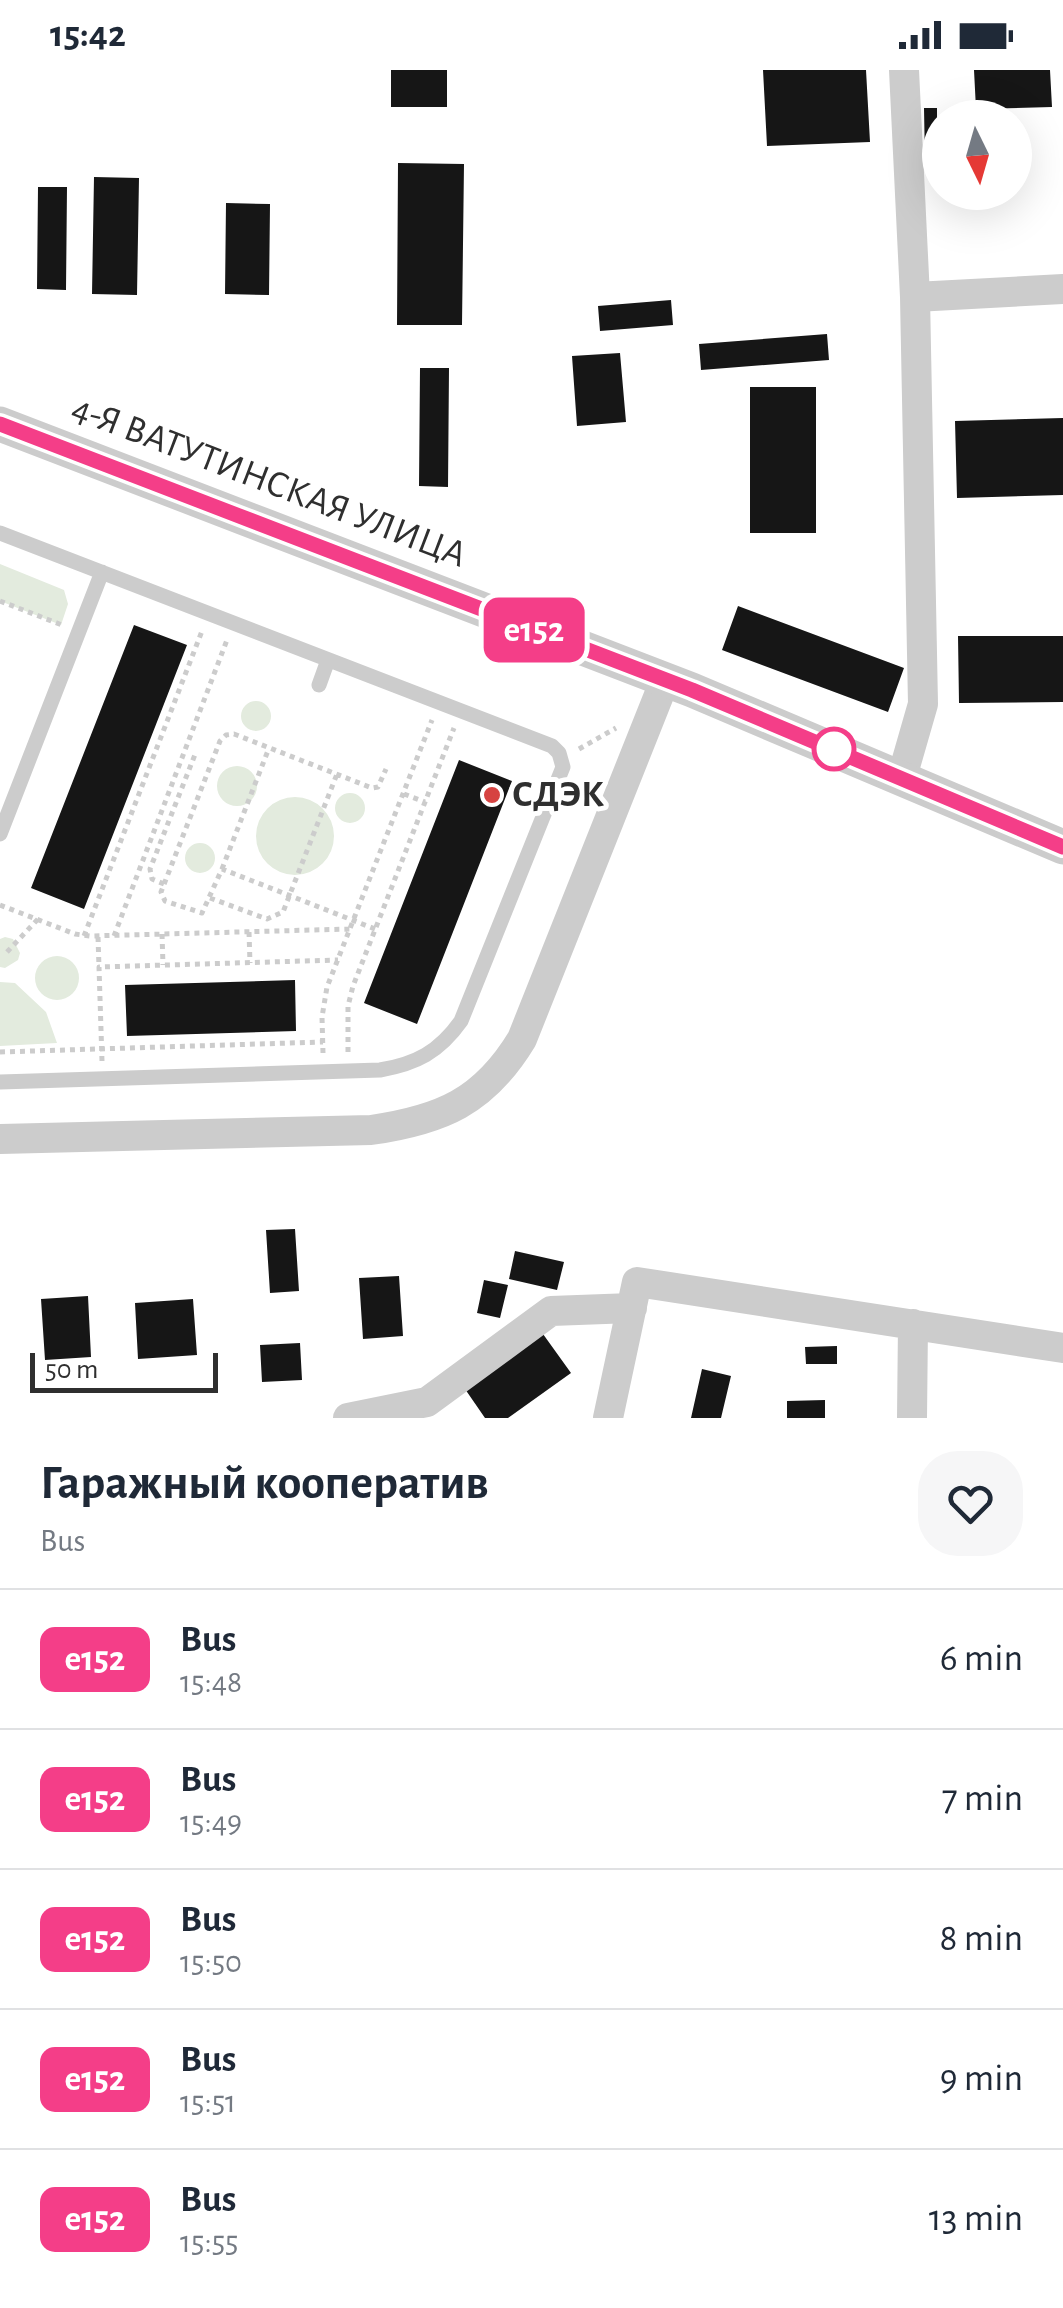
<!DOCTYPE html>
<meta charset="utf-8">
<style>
body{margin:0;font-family:"Alegreya Sans",sans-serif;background:#f6f6f7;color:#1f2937;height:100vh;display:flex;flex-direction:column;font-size:38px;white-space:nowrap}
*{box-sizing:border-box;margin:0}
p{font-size:32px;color:#747a83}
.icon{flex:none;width:55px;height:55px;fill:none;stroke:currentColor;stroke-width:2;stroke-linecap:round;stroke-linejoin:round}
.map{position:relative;height:1348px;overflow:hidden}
.sheet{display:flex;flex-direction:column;background:#fff;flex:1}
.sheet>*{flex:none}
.badge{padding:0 20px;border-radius:15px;font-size:35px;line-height:65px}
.needle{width:65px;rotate:175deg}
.controls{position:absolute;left:922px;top:30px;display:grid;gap:20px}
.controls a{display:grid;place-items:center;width:110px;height:110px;border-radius:50%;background:#fff;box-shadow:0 10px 40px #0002;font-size:50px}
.scale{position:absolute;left:30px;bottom:25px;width:188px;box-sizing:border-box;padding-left:10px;border:5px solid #2f2f2f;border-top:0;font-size:28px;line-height:35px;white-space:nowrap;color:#2f2f2f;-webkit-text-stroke:8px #fff;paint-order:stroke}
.map>.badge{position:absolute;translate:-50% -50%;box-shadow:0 0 0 5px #fff}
.round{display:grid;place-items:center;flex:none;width:105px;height:105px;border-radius:40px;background:#f6f6f7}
.overview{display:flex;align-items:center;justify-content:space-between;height:170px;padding:0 40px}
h1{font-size:48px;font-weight:700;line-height:75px}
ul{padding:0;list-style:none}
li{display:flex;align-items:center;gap:30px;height:140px;padding:0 40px;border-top:2px solid #e0e1e3}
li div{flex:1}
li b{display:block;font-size:38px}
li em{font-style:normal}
li .badge{min-width:110px;font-weight:700;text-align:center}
.status{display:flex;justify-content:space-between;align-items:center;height:70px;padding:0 50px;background:#fff;direction:ltr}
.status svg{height:28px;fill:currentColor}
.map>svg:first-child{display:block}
.green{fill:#e3ebde}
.building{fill:#161616}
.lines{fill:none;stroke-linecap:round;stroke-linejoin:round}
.path{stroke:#ccc;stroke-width:5;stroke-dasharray:5 5;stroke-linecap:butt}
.service{stroke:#ccc;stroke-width:15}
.minor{stroke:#ccc;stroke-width:30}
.tertiary{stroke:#ccc;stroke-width:35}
.line-casing{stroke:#fff;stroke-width:22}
.line{stroke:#f43e88;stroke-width:15}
.stop-dot{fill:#fff;stroke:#f43e88;stroke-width:5}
.poi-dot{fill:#d64341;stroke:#fff;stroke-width:4}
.labels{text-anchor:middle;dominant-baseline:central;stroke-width:10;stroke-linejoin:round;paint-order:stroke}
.street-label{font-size:38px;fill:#2f2f2f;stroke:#fff}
.poi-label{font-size:38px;font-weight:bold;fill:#2f2f2f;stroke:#fff;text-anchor:start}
</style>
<div class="status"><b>15:42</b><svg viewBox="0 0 49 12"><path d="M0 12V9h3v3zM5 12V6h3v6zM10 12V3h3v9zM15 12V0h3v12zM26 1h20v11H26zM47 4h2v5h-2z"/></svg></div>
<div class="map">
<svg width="1063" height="1348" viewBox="0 0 1063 1348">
<rect width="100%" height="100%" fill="#fff"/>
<path class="green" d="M 0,494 L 64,520 L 68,534 L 61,555 L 0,531 Z
M241 646a15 15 0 1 1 30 0a15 15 0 1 1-30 0Z
M217 716a20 20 0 1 1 40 0a20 20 0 1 1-40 0Z
M335 738a15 15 0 1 1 30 0a15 15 0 1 1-30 0Z
M256 766a39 39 0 1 1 78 0a39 39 0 1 1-78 0Z
M185 788a15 15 0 1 1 30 0a15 15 0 1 1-30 0Z
M 5,867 L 13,869 L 20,883 L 18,890 L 5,898 L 0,897 L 0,869 Z
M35 908a22 22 0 1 1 44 0a22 22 0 1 1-44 0Z
M 0,912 L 15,913 L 46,942 L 57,973 L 0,976 Z"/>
<path class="building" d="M 391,0 L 447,0 L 447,37 L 391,37 Z
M 763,0 L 866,0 L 870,72 L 767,76 Z
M 974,0 L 1050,0 L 1052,37 L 976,39 Z
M 924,38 L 937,38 L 937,48 L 940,48 L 940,92 L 925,92 Z
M 398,93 L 464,94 L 462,255 L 397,255 Z
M 94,107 L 139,108 L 137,225 L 92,224 Z
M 38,117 L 67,117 L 66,220 L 37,219 Z
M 226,133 L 270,134 L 269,225 L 225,224 Z
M 671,230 L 673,255 L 600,261 L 598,236 Z
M 827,264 L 829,290 L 701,300 L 699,274 Z
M 620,283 L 626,352 L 577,356 L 572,286 Z
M 420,298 L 449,298 L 448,417 L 419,416 Z
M 750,317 L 816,317 L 816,463 L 750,463 Z
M 1063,348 L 1063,425 L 957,428 L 955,351 Z
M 738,536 L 904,598 L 888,642 L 722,580 Z
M 134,555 L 187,575 L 84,839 L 31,818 Z
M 958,566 L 1063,566 L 1063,632 L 959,633 Z
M 459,690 L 512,711 L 417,954 L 364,933 Z
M 295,910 L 296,961 L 127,966 L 125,915 Z
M 295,1159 L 299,1221 L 270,1223 L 266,1160 Z
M 515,1181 L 564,1192 L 557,1220 L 509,1209 Z
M 399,1206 L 403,1266 L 363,1269 L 359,1208 Z
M 484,1210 L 508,1215 L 500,1248 L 477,1243 Z
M 88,1226 L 91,1287 L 45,1290 L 41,1229 Z
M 193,1229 L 197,1285 L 138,1289 L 135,1233 Z
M 543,1264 L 571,1303 L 508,1348 L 485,1348 L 465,1319 Z
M 300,1273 L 302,1310 L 262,1312 L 260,1275 Z
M 837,1276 L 837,1294 L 806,1294 L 805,1277 Z
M 702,1299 L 731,1306 L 721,1348 L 691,1348 Z
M 825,1330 L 825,1348 L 787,1348 L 787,1331 Z"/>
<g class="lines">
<path class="path" d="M 0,531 L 62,555
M 579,679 L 616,658
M 404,724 L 425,732
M 222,799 L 269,678
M 164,814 L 152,809 L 150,799 L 196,682
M 210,828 L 267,849 L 283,842 L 337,704
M 0,835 L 75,864 L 90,866 L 350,859
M 375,859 L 222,799 L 202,843 L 165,831 L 161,822 L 220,671 L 226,665 L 234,664 L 372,718 L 378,717 L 386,699
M 249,862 L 250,893
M 162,864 L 163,895
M 84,866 L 202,561
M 114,866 L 227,570
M 98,867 L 99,897
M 7,882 L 38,849
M 0,982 L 323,972
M 348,982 L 348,936 L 353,916 L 454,658
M 323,983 L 322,947 L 327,917 L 432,650
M 102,991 L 99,897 L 338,890"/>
<path class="service" d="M 0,463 L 552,676 L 559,683 L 563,697 L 461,951 C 439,982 416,994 380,1000 L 0,1012
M 319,615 L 328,590
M 0,764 L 102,502"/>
<path class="minor" d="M 915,227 L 1063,219
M 902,707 L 923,634 L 915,227 L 904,0
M 0,1069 L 371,1060 C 441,1050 484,1032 522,969 L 665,610
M 348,1348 L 427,1332 L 551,1241 L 632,1238
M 608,1348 L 637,1212 L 1063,1278
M 912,1348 L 913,1254"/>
<path class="tertiary" d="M 0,354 L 692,620 L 1063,777"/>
</g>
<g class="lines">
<defs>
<path id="line" d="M 0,354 L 692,620 L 1063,777"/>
</defs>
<use href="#line" class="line-casing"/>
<use href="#line" class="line"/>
</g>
<circle class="stop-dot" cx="834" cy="679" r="20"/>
<circle class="poi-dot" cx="492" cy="725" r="10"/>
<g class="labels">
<g class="street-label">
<text transform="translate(269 412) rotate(21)">4-Я ВАТУТИНСКАЯ УЛИЦА</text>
</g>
<g class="poi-label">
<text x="512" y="725">СДЭК</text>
</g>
</g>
</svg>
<div class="controls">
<a><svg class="needle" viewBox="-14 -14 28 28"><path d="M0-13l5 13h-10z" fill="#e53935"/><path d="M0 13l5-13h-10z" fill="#747a83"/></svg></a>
</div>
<div class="scale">50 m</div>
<b class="badge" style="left:534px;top:560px;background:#f43e88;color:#fff">е152</b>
</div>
<section class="sheet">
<div class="overview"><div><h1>Гаражный кооператив</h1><p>Bus</p></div><a class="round"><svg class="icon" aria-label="heart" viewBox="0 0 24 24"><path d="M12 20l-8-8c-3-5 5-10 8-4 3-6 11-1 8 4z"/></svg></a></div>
<ul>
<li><span class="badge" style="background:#f43e88;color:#fff">е152</span><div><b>Bus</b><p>15:48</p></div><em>6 min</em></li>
<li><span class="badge" style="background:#f43e88;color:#fff">е152</span><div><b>Bus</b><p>15:49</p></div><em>7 min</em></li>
<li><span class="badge" style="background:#f43e88;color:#fff">е152</span><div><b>Bus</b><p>15:50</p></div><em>8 min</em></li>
<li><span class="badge" style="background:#f43e88;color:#fff">е152</span><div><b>Bus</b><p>15:51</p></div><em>9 min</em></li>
<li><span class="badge" style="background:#f43e88;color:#fff">е152</span><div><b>Bus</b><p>15:55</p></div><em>13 min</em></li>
</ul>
</section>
